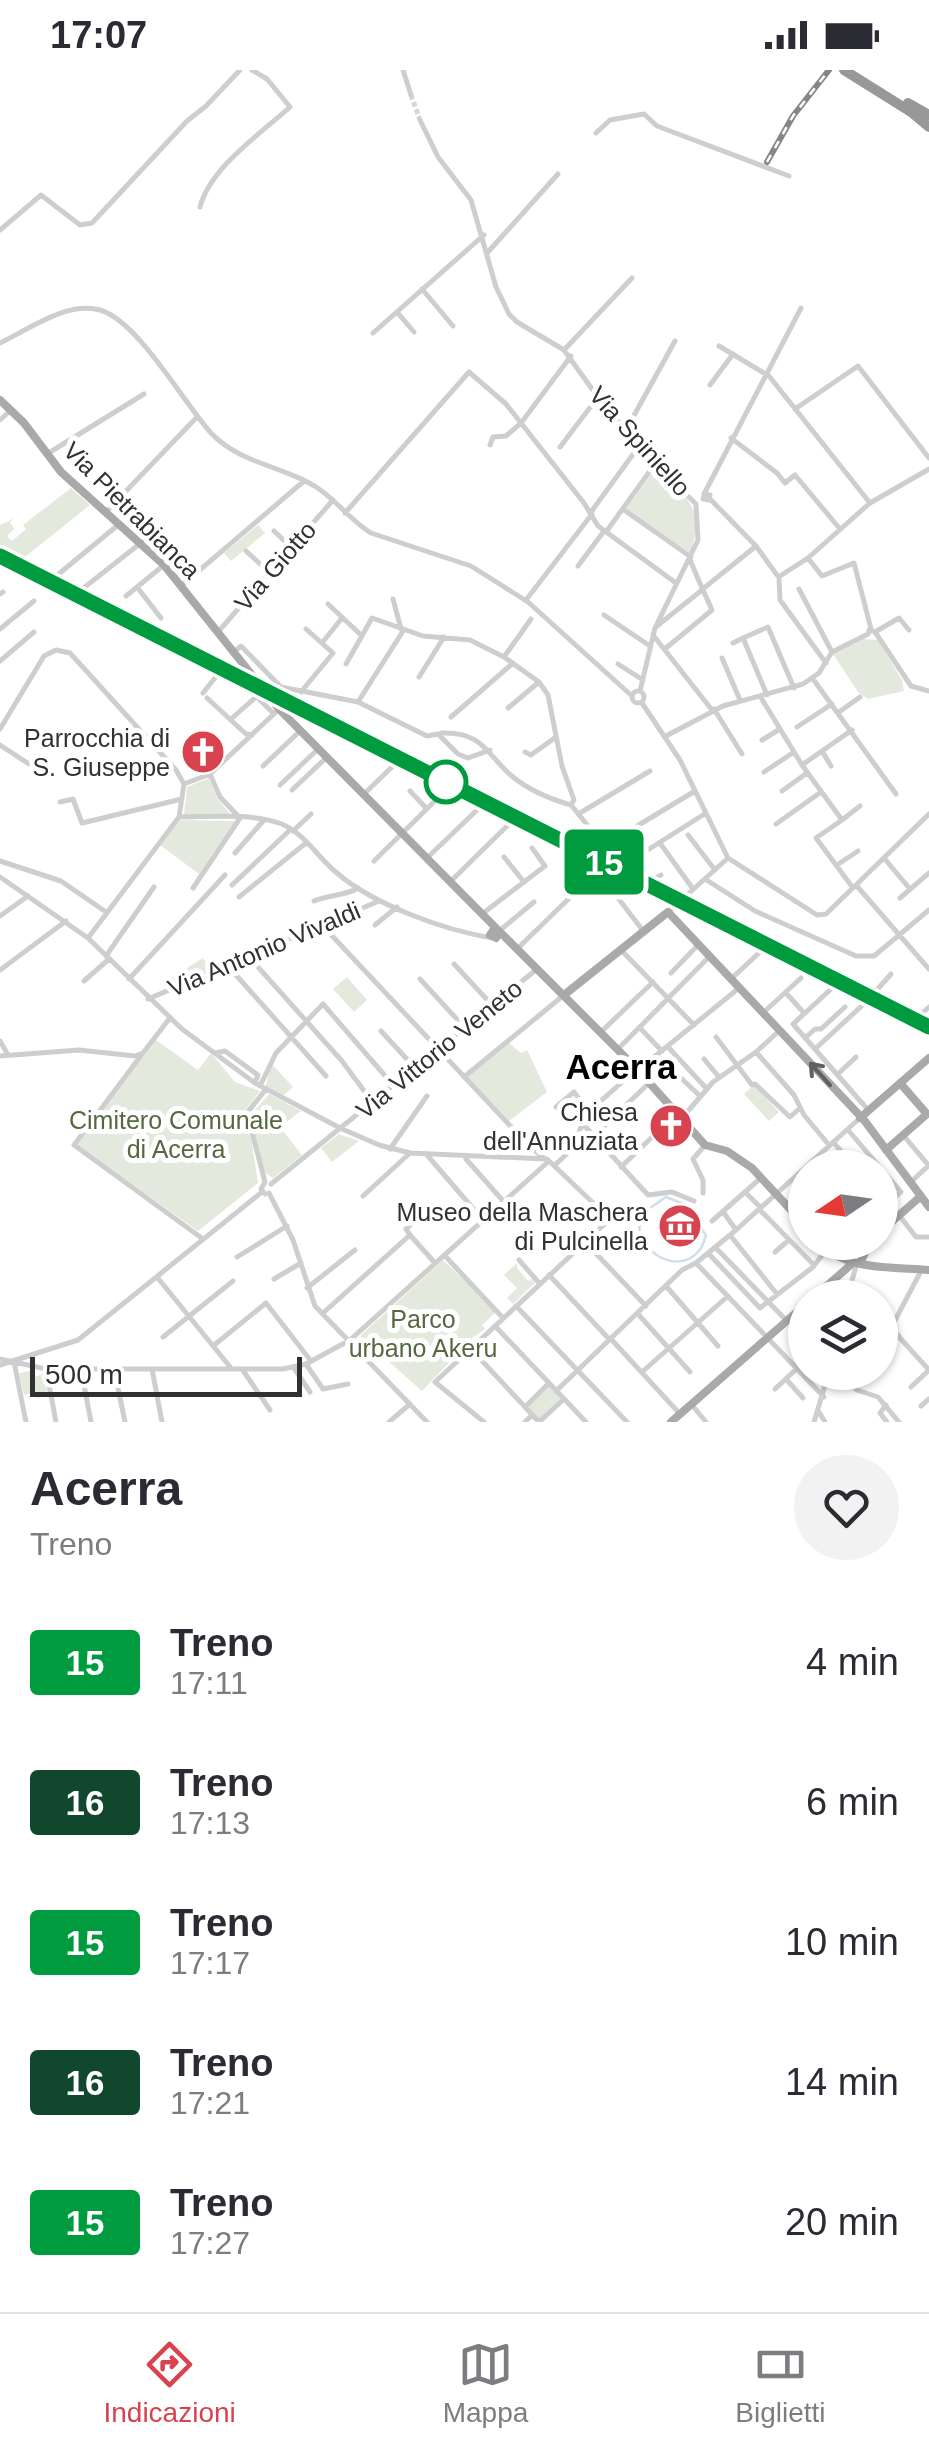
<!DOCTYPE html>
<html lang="it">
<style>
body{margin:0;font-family:Arial,sans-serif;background:#f2f2f3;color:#2b2b33;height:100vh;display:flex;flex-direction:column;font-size:38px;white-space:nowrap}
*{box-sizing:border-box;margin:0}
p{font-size:32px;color:#7c7c81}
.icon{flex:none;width:55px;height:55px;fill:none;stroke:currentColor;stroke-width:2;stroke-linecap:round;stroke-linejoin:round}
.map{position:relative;height:1352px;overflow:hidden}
.sheet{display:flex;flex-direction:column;background:#fff;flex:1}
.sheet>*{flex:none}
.badge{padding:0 20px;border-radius:8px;font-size:35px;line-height:65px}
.needle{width:65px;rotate:257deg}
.controls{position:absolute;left:788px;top:1080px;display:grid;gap:20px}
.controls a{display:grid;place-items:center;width:110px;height:110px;border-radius:50%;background:#fff;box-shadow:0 2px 8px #0004;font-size:50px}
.scale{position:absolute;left:30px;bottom:25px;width:272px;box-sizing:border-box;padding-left:10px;border:5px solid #313131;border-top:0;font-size:28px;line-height:35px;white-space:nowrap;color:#313131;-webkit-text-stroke:8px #fff;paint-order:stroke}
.map>.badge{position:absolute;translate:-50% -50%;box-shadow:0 0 0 5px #fff}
.round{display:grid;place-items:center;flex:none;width:105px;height:105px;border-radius:52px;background:#f2f2f3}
.overview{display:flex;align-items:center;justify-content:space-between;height:170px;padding:0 30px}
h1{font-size:48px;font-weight:600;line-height:75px}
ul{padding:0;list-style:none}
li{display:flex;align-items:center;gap:30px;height:140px;padding:0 30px}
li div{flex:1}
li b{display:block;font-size:38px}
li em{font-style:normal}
li .badge{min-width:110px;font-weight:700;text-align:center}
.status{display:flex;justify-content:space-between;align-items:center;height:70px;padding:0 50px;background:#fff;direction:ltr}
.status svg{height:28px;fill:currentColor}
.dock{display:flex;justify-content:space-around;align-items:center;height:140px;border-top:2px solid #e1e1e2;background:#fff;font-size:28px;color:#7c7c81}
.dock a{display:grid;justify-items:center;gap:5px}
.dock .on{color:#d7434e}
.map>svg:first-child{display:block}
.green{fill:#e4e9dd}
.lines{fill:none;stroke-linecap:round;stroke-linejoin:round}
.stream{stroke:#cedfea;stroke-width:2.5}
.minor-tunnel{stroke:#d6d6d6;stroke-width:5;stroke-dasharray:5 2.5;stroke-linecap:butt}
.minor{stroke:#cecece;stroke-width:5}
.major{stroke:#a9a9a9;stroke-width:8}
.highway{stroke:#989898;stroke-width:10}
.rail-casing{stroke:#868686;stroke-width:6}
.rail{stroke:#fff;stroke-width:2.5;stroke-dasharray:8;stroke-linecap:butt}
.oneway{stroke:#616161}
.line-casing{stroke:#fff;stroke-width:22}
.line{stroke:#009b3e;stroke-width:15}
.stop-dot{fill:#fff;stroke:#009b3e;stroke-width:5}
.labels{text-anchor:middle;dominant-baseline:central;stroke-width:10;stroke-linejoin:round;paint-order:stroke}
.street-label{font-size:25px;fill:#313131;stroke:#fff}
.poi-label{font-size:25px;fill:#313131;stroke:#fff;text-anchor:end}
.park-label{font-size:25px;fill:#546941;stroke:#fff}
.district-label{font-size:35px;font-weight:bold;fill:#000;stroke:#fff}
</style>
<div class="status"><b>17:07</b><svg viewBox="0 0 49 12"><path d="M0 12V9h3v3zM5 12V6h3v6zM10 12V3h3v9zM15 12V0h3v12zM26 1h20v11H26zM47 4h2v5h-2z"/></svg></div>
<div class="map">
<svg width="929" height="1352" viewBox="0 0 929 1352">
<rect width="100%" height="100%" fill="#fff"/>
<path class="green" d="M 655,399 C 686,427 707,437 690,483 L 626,439 Z
M 71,418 L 90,435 L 20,491 L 0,481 L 0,455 L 15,448 L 10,452 L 14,459 L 7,466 L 12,471 L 26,459 L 23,455 Z
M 258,455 L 265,463 L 231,491 L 224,483 Z
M 863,569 L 878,570 L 902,610 L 904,621 L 868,629 L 858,622 L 833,584 Z
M 209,708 L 217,728 L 231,745 L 184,745 L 187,717 Z
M 180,750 L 235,751 L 199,804 L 160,775 Z
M 203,888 L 211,901 L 176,916 L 171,908 Z
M 347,907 L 367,930 L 354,942 L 333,919 Z
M 156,970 L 198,1000 L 211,983 L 235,1012 L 260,1021 L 240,1047 L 251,1067 L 258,1113 L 198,1161 L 77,1075 Z
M 509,973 L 521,983 L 527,980 L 547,1022 L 509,1051 L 467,1007 Z
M 271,993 L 293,1017 L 284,1025 L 266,1016 Z
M 754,1015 L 779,1042 L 769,1051 L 744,1024 Z
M 269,1024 L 301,1041 L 280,1057 L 302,1085 L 273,1108 L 264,1102 L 250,1046 Z
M 339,1064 L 359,1071 L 332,1092 L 321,1078 Z
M 443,1190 L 497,1241 L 482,1255 L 485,1259 L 464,1274 L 465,1276 L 422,1321 L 360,1266 Z
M 517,1193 L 517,1198 L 528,1211 L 532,1209 L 535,1213 L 513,1234 L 507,1228 L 517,1218 L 504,1205 Z
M 30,1301 L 32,1308 L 43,1304 L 48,1326 L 37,1328 L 35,1322 L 24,1325 L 19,1303 Z
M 549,1316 L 561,1329 L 539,1350 L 527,1337 Z"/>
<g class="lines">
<path class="stream" d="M 666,1127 L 681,1133 L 706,1165 C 697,1206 647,1196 639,1158 L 647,1140 Z"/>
<path class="minor-tunnel" d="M 411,25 L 420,50"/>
<path class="minor" d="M 403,0 L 411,25
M 420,50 L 438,87 L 471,130 L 496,217 L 509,244 L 517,252 L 564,280 L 597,326 L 655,394 L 696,434 L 698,470 L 655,558 L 640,621
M 596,63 L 610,50 L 644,44 L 657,56 L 789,106
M 200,137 C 210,98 260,64 290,37 L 267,9 L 252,0
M 0,160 L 41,125 L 80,155 L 92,153 L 187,51 L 206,36 L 240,0
M 488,182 L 558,104
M 422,219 L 453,256
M 397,242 L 414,262
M 373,263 L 484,165
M 0,273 C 29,259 67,231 100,240 C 138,251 183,332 211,363 C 240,394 285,396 319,419 C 338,432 351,451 371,463 L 471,496 L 528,532 L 632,626
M 719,276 L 769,306 L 870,433
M 564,280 L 632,208
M 710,315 L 733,284
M 795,339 L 858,296 L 929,388
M 0,350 L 10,341
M 626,360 L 675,271
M 731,368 L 777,403 L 785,413 L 795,405 L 840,459
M 490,375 L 493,367 L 506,366 L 521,353 L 571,286
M 560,377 L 598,327
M 47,384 L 144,324
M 704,424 L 801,238
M 705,424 L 710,425 L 709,430 L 703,429 Z
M 710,429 L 756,476 L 777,505
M 624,440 L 691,487
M 106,442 L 197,347
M 591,442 L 639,376
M 345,443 L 469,302 L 506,334 L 584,433 L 598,456 L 676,513
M 274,461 L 291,477
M 606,462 L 655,394
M 246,481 L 269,502
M 808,488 L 822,506 L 854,493 L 871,559
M 690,490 L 702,518
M 578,496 L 604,461
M 780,506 L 808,488 L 870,433 L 929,399
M 55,507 L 118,455
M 779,508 L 780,530 L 826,593
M 181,516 L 304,411
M 704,518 L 756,476
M 799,519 L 832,582
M 81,520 L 142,472
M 0,524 L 3,522
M 126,526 L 137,517
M 393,529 L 401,559
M 526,530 L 592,444
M 328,534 L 361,565
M 604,545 L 650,576
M 161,548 L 137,517 L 164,495
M 657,556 L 702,520
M 0,559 L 34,531
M 218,562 L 333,430
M 875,562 L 911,616 L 929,621
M 653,565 L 712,640
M 322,573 L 342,548
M 733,573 L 743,568
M 666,578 L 712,540 L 703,520
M 234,582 L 241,576 L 281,617 L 358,632 L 427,666 L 438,664 L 458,684 L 468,688 L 490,680
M 504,587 L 531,549
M 186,588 L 253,623 L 274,644
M 722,588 L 740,630
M 0,591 L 34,562
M 346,594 L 372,548 L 423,566 L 470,570 L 504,587 L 539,612 L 548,625 L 562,696 L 574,730 L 571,735 L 615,789 L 653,810 L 661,805
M 618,594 L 643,610
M 419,607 L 444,567
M 813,609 L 896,724
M632 627a6 6 0 1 1 12 0a6 6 0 1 1-12 0Z
M 301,622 L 333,583 L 306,559
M 203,623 L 218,604
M 767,625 L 743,568 L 768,557 L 794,618
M 760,626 L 802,695 L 842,750 L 816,768 L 853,818
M 207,628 L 246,664 L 252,665
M 358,632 L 403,561
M 642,633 L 680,690 L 728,788 L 817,845 L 826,844 L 929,744
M 508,638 L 539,612
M 714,639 L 742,684
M 839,642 L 860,627
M 451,647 L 513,593
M 231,649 L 257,626
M 797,657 L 832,634
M 0,659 L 44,586 L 56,580 L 70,583 L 176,700 L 184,714
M 441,663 C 484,661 487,686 513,707 C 530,721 550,729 571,735
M 666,666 L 723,636 L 803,614 L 819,603 L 832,582 L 868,564 L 869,560 L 875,562 L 899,548 L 909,560
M 762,670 L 780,659
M 0,675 L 29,694 L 49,694
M 822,681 L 831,696
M 525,682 L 531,685 L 556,667
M 802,695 L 852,660
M 263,696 L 300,661
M 764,702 L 794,682
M 210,704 L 220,727 L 238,746
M 184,714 L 210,704 L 278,640
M 280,715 L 318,679
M 292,720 L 326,688
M 410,721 L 427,739
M 782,721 L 807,703
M 364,724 L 395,694
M 60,732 L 73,729 L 82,753 L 182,729
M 580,743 L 650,701
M 179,747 C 210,747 250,743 279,753 C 303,761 318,788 337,803 C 374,835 444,860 492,868
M 842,750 L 860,736
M 776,754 L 821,722
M 293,761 L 311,744
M 688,765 L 715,800
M 660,773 L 693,819
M 604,776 L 695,721
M 235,783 L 264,750
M 504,787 L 524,812
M 884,788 L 910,819
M 426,789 L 477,740
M 0,791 L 61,811 L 106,842
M 374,791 L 447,719
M 624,795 L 706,743
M 837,795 L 858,781
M 598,802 L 644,862
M 0,807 L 88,868 L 182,959 L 255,1013 L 340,1058 L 379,1075 L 410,1083 L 547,1089 L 610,1149 L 435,1312 L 484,1352
M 705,809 L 755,841 L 856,886 L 874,886 L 929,840
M 450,812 L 508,755
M 232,815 L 291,759
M 856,815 L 929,899
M 193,818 L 240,748
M 239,827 L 306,773
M 900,828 L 929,803
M 314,831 C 328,825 345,826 358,818
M 668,842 L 728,788
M 482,844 L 545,796 L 532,778
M 0,846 L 28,826
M 321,854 L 531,1078 L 543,1087
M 375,855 L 397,837
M 499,861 L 534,832
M 88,868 L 179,747 L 184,714
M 517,879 L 588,810
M 621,880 L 694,955
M 106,886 L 154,817
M 249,887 L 342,991 L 373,1033
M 454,894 L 492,935
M 228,896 L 326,1006
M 0,900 L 66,851
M 671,903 L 697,876
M 891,904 L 876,921 L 929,949
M 129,909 L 225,805
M 420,909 L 465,958
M 730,910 L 760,882
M 84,911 L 109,889
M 830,920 L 793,954 L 869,1041
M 786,923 L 804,943
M 148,929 L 379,831
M 764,942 L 801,908
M 920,945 L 929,937
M 640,958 L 662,981
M 381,961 L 416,999
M 601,962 L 653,912
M 716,967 L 752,1015 L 755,1014 L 790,1047 L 800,1038
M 805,968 L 815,959 L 821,959 L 845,937
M 0,971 L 8,985
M 668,977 L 707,1019
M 815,979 L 866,932
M 617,980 L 708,888
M 756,982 L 794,1025 L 804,1045 L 829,1075
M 143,983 L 74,1075 L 203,1169
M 215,983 L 225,981 L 258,1005 L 255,1013
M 0,986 L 79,980 L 135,986 L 143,983 L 169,949
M 704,989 L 719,1007
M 638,1000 L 739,918
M 838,1004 L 856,987
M 464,1007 L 564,925
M 682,1009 L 700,1026
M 260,1016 L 276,983 L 323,934 L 393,1015
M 556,1037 L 574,1022 L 588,1041
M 682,1048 L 713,1012 L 756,982 L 779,961
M 582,1053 L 648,1125 L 672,1122 L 694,1131
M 848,1060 L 901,1122 L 880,1141
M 595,1065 L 649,1013
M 904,1066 L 929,1096
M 833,1072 L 856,1098
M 390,1079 L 427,1026
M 427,1085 L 483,1150
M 466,1089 L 504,1132
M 555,1095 L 573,1078 L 586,1044 L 637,999
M 621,1097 L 677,1043
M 911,1112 L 929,1095
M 271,1114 L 537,899
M 269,1123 L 293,1170 L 315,1236 L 427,1352
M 703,1123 L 703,1110 L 693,1089 L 705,1075
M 746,1123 L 760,1137
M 265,1124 L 261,1119 L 265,1112 L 247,1043 L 266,1019
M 363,1126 L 410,1083
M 759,1139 L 814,1195
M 724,1143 L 736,1160
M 899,1145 L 916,1167 L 929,1167
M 712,1151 L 762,1107
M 410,1165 L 435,1193
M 730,1165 L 777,1224
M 584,1171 L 646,1236
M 716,1178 L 787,1251
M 775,1182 L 789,1170
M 708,1183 L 760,1238 L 813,1197 L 826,1180
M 835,1183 L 846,1172
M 445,1186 L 503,1248
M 237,1187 L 287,1156
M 519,1190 L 540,1214
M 696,1193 L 824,1327
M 549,1205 L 610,1270
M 157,1207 L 231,1298
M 274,1209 L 301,1193
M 666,1216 L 718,1276
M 307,1218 L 355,1180
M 847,1228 L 857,1193
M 516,1236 L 627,1352
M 323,1243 L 410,1165 L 406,1159 L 424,1142
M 796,1243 L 805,1253
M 638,1244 L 690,1302
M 880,1255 L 891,1258
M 495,1256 L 586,1352
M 891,1258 L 922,1199
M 891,1258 L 929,1300
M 163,1267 L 233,1211
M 611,1269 L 680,1344
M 213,1276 L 266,1233 L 311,1291
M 471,1279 L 539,1352
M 880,1282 L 899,1266
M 0,1289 L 46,1299 L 283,1299 L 306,1294 L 350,1270 L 549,1091
M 14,1292 L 26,1352
M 306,1294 L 323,1319 L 348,1314
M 0,1295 L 78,1270 L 262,1122
M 294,1298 L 310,1322
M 46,1299 L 56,1352
M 81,1299 L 91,1352
M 114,1299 L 125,1352
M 152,1299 L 162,1352
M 242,1299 L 270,1340
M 642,1302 L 728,1226
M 836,1302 L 857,1320 L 878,1327 L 899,1352
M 786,1309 L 803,1328
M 911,1317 L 929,1300
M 775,1319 L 805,1291
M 556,1321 L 682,1200 L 696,1193 L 736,1160 L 860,1048
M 692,1335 L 706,1352
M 886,1335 L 880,1343 L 887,1352
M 921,1336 L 929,1329
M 525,1337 L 549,1313
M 819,1342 L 825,1352
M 389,1352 L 410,1334
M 525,1352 L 532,1345
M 539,1352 L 564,1329
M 814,1352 L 829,1302"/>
<path class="major" d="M 0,330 L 24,353 L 61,402 L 164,495 L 279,639 L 497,859
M 494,859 L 500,862 L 496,868 L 490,865 Z
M 500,862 L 637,999 L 705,1075 L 727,1081 L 752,1098 L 805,1155
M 564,925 L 668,842 L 864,1050 L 929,1137
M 860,1048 L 929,988
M 886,1080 L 927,1044 L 900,1013
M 880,1162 L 921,1126
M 819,1172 C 844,1201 894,1197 929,1200
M 860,1193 L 870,1172
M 813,1228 L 854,1192
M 671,1352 L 805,1235"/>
<path class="highway" d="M 844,0 L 911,42 L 929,57
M 908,33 L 929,45"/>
<defs>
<path id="rail" d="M 767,92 L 793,46 L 829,0"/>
</defs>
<use href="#rail" class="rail-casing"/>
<use href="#rail" class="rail"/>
</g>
<defs><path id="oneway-shaft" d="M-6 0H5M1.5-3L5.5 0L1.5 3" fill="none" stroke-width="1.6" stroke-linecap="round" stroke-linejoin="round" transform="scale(2.5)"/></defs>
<use class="oneway" href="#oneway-shaft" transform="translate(820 1004) rotate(-132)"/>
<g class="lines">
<defs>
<path id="line" d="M 0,486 L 929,957"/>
</defs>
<use href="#line" class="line-casing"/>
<use href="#line" class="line"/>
</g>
<defs>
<symbol id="church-disc" viewBox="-11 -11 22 22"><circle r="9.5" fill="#d7434e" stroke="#fff"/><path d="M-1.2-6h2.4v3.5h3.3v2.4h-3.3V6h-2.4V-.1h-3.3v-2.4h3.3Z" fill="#fff"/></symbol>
<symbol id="museum-disc" viewBox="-11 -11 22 22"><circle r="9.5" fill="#d7434e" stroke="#fff"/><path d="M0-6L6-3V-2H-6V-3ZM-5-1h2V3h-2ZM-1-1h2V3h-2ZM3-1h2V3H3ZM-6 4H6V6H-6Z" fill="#fff"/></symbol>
</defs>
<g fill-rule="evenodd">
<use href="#church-disc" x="178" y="657" width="50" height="50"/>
<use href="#church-disc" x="646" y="1031" width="50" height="50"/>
<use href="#museum-disc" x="655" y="1131" width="50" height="50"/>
</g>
<circle class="stop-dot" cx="446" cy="712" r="20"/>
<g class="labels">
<g class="street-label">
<text transform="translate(640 371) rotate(48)">Via Spiniello</text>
<text transform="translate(132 440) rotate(45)">Via Pietrabianca</text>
<text transform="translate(275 496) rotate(-49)">Via Giotto</text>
<text transform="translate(264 879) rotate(-23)">Via Antonio Vivaldi</text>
<text transform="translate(439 979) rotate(-39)">Via Vittorio Veneto</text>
</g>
<g class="poi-label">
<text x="170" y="668">Parrocchia di<tspan x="170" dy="29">S. Giuseppe</tspan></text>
<text x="638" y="1042">Chiesa<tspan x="638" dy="29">dell'Annuziata</tspan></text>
<text x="648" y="1142">Museo della Maschera<tspan x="648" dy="29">di Pulcinella</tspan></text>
</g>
<g class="park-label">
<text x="176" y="1050">Cimitero Comunale<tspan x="176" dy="29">di Acerra</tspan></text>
<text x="423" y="1249">Parco<tspan x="423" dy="29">urbano Akeru</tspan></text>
</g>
<g class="district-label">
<text x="621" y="996">Acerra</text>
</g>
</g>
</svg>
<div class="controls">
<a><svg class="needle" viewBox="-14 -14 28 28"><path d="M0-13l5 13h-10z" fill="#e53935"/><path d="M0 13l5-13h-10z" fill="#7c7c81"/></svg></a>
<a><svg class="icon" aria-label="layers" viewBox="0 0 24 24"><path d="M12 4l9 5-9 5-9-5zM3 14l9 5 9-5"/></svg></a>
</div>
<div class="scale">500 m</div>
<b class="badge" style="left:604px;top:792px;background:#009b3e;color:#fff">15</b>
</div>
<section class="sheet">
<div class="overview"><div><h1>Acerra</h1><p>Treno</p></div><a class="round"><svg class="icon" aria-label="heart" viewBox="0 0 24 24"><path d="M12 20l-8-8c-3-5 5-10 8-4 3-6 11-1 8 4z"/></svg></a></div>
<ul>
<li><span class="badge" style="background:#009b3e;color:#fff">15</span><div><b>Treno</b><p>17:11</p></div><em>4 min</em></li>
<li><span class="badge" style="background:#11472c;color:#fff">16</span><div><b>Treno</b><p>17:13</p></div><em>6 min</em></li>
<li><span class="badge" style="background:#009b3e;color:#fff">15</span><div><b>Treno</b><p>17:17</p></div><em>10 min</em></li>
<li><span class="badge" style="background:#11472c;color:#fff">16</span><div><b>Treno</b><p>17:21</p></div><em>14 min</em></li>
<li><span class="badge" style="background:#009b3e;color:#fff">15</span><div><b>Treno</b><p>17:27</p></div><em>20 min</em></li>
</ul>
</section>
<nav class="dock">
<a class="on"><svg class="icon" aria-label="directions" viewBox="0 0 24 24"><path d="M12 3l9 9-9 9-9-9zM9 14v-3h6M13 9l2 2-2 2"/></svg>Indicazioni</a>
<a><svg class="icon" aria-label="map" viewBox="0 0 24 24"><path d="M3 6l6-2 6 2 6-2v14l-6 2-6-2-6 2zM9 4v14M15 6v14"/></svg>Mappa</a>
<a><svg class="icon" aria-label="tickets" viewBox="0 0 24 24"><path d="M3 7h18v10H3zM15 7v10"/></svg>Biglietti</a>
</nav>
